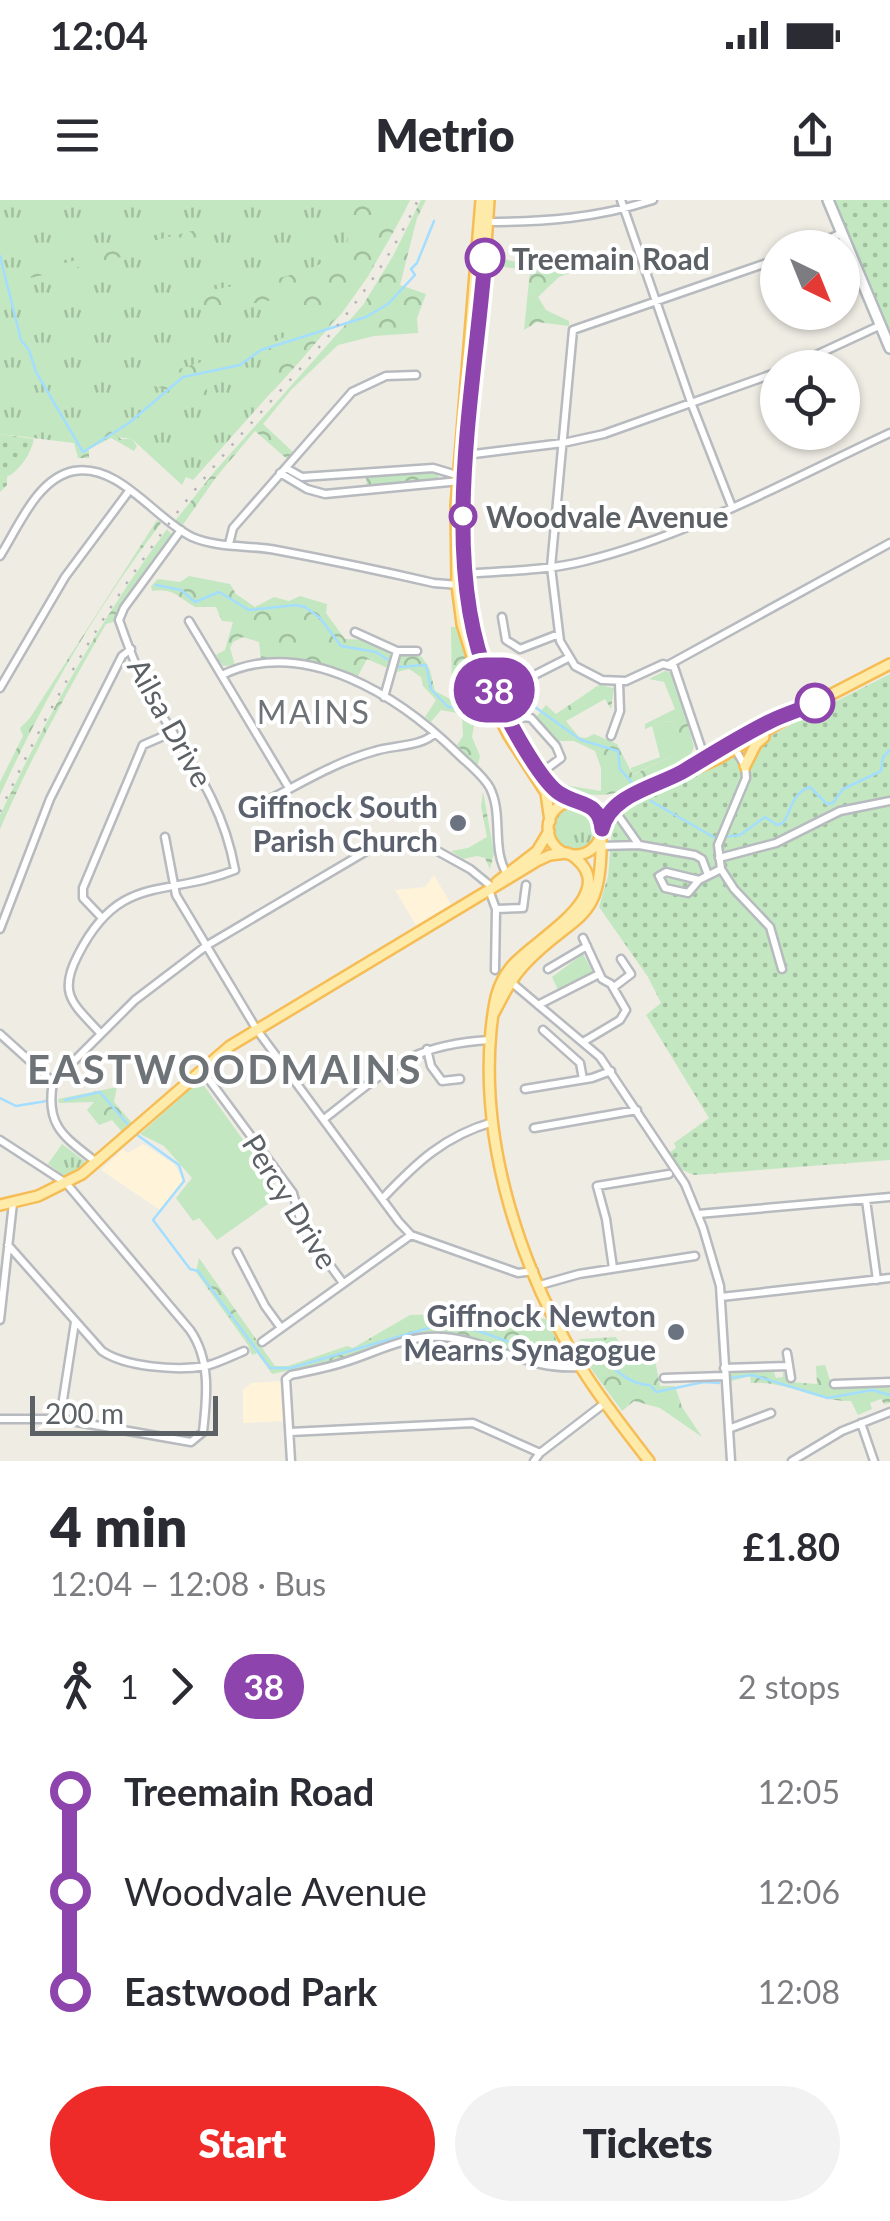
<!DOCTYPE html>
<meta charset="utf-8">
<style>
body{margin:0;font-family:Lato,sans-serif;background:#f2f2f3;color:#2b2b33;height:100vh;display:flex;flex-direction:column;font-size:38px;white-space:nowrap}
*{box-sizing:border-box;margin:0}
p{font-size:32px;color:#7c7c81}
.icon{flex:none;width:55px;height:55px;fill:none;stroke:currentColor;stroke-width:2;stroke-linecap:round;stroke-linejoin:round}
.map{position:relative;height:1261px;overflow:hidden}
.details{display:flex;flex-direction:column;background:#fff;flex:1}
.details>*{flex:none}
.badge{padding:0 20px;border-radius:32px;font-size:35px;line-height:65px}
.needle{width:65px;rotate:137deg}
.tools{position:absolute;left:760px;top:30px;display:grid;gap:20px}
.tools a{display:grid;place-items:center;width:100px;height:100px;border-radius:50%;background:#fff;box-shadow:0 2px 8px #0004;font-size:50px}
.scale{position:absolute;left:30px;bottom:25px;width:188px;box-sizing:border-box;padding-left:10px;border:5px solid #5c6165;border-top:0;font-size:28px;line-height:35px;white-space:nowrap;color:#5c6165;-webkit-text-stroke:8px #fff;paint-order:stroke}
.map>.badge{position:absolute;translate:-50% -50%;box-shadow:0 0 0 5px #fff}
.legs{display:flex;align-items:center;gap:15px;height:110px;padding:0 50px;font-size:32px}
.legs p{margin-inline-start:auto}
.headline{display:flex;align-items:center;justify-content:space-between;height:170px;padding:0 50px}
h1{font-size:55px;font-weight:800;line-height:75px}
.button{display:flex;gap:20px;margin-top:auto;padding:20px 50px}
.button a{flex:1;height:115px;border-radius:60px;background:#ef2b2a;color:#fff;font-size:40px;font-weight:800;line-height:115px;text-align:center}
.button a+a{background:#f2f2f3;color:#2b2b33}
ul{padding:0 50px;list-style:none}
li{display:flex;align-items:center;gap:35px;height:100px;font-size:38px}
li i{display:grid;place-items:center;width:15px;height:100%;margin:0 12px;background:currentColor}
li i::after{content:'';width:25px;height:25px;margin:-12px;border:8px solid;border-radius:50%;background:#fff}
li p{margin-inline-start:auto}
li:first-child i{background:linear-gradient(#0000 50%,currentColor 0)}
li:last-child i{background:linear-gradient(currentColor 50%,#0000 0)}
.status{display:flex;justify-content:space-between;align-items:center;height:70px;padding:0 50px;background:#fff;direction:ltr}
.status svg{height:28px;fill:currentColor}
header{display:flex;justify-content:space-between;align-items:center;height:130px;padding:0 50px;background:#fff;font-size:45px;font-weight:800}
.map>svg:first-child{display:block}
.commercial{fill:#fff3d9}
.grass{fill:url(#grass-tufts)}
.forest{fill:url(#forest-crowns)}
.park{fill:url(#park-dots)}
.pitch{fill:#c3e7c0}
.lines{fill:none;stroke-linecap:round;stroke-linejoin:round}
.stream{stroke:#a4deff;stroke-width:2.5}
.street-casing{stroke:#b7babe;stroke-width:11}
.secondary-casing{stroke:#b5babf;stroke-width:14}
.primary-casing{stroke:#f6bd56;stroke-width:14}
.street{stroke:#fff;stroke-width:6}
.secondary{stroke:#fff;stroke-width:9}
.primary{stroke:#ffeba9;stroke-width:9}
.rail{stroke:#b3b4b5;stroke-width:2.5;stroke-dasharray:2.5 12;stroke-linecap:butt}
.line-1-casing{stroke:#fff;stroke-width:22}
.line-1{stroke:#8e44ad;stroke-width:15}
.stop-1-dot{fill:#fff;stroke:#8e44ad;stroke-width:5}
.worship-dot{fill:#6b7280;stroke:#fff;stroke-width:4}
.labels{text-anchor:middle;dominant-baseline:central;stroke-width:8;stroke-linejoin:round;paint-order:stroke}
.stop-label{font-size:30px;font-weight:bold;fill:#5c6165;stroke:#fff;text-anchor:start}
.street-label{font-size:30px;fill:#5c6165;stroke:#fff}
.worship-label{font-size:30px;font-weight:bold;fill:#5b616d;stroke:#fff;text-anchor:end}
.neighbourhood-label{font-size:32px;letter-spacing:2.5px;fill:#6d7377;stroke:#fff}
.district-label{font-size:40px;font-weight:bold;letter-spacing:2.5px;fill:#6d7377;stroke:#fff}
</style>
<div class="status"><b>12:04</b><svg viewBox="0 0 49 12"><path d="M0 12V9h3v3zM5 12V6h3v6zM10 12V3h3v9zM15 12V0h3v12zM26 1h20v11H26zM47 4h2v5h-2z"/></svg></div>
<header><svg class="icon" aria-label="menu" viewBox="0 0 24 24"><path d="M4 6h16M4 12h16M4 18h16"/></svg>Metrio<svg class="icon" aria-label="share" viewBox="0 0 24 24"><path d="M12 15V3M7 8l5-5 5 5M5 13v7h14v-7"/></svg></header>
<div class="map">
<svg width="890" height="1261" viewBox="0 0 890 1261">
<defs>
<pattern id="grass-tufts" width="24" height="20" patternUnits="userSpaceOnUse" patternTransform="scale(2.5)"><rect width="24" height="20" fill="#c3e7c0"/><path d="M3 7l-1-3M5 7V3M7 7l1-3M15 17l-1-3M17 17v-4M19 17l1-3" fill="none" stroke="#a2bfa0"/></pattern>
<pattern id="forest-crowns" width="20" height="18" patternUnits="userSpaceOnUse" patternTransform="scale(2.5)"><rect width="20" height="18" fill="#c3e7c0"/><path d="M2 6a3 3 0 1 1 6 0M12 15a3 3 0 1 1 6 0" fill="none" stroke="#a2bfa0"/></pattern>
<pattern id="park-dots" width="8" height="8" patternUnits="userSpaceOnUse" patternTransform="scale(2.5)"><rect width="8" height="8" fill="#c3e7c0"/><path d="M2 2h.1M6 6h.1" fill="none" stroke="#a2bfa0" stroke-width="1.8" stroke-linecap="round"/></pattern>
</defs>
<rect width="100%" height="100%" fill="#efece4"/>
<path class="commercial" d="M 434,675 L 452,706 L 417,727 L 395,690 L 425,687 Z
M 143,944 L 174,964 L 184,981 L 160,1010 L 101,970 L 123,949 L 128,953 Z
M 283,1181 L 285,1221 L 243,1223 L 243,1190 L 251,1183 Z"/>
<path class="grass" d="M 0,0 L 410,0 L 369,75 L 342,113 L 193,280 L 186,277 L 182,285 L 132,239 L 109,236 L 83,252 L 74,243 L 0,234 Z
M 665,521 L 673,522 L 678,532 L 673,555 L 632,575 L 631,568 L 660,557 L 652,526 Z
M552 627a23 23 0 1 1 46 0a23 23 0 1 1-46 0Z
M 583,754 L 593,772 L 559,792 L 552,777 Z
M 62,944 L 87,963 L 65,976 L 48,964 Z"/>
<path class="forest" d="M 361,0 L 410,0 C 375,73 327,133 272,192 C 238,140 290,142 309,122 L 294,118 L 288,112 L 290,105 L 284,98 L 214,110 L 188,107 L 183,101 L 195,93 C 239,83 318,81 347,43 C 352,20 343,24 361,0 Z
M 421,0 L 426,0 L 417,18 L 400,85 L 426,94 L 417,118 L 418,133 L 374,136 L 338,145 L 292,189 L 263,224 L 293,252 L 287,259 L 255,231 L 217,276 L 182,326 L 175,321 L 215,271 L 363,105 L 393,56 Z
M 204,28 L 210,32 L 203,38 L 30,78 L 29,74 L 41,69 Z
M 492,57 L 517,62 L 538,61 L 541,71 L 567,65 L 570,73 L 559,77 L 538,97 L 546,110 L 569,121 L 569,126 L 537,122 L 524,130 L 530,71 L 493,65 Z
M 204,161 L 203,179 L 211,202 L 140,182 Z
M 104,226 L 121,239 L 132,239 L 137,246 L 134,251 L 111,238 L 89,249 L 89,258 L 78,258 L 74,243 L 77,232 Z
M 429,271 L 438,271 L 439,280 L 367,288 L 366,276 Z
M 157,320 L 161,323 C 97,407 44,498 0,595 L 0,582 L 23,536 L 20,528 L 30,518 Z
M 167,329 L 173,336 L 117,421 L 106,424 C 67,491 31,558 0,629 L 0,615 C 48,515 101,418 167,329 Z
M 189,376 L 230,384 L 236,394 L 255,407 L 274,397 L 289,401 L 300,396 L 327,404 L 326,413 L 345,439 L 365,440 L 395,451 L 390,469 L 367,459 L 358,476 L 308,461 L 261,460 L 259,442 L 243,437 L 233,442 L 230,448 L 235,465 L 223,466 L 216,455 L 225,450 L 233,422 L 222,421 L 216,407 L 195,407 C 180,398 172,387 152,391 L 151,386 L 158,379 L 180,382 Z
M 451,427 L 459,427 L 475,486 L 494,523 L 492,524 L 468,479 L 469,497 L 466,500 L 475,516 L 471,519 L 474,525 L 472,537 L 480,556 L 477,567 L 457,545 L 463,536 L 462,514 L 441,510 L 431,522 L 425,517 L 436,500 L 423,486 L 421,477 L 409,469 L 397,472 L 401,456 L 412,454 L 422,457 L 430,470 L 435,491 L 452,500 Z
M 665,471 L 671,472 L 676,480 L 694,547 L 689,559 C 654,576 619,604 579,592 C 564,588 555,583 551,570 L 564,585 L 601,591 L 601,568 L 595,551 L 574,541 L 554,541 L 536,517 L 546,505 L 556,514 L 599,485 L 614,488 L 611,509 L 605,499 L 566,521 L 579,537 L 586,538 L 594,534 L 617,544 L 633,575 L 673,555 L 670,537 L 678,532 L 673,522 L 665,521 L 645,529 L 645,524 L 675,509 L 664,482 L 649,479 Z
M 483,591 L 494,653 L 490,669 L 485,658 L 477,656 L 463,659 L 451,651 L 468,648 L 487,637 L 481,606 Z
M 117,887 L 114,902 L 133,924 L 123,933 L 112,920 L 99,925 L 87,910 L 94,902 L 59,903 L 58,899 Z
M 199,1058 L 275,1166 L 288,1166 L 347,1146 L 353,1148 L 410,1115 L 448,1114 L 489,1125 L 495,1115 L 546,1119 L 569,1165 L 554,1167 L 436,1132 L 420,1133 L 340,1160 L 272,1174 L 257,1153 L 252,1155 L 248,1145 L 196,1072 Z
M 616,1137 L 619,1142 C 634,1145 641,1157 655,1160 L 660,1186 L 675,1186 L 682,1207 L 702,1237 L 660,1208 L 634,1201 L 622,1211 L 581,1155 L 577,1142 L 581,1139 Z
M 825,1165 L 833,1189 L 878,1185 L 890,1188 L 890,1203 L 884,1204 L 881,1199 L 870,1203 L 872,1209 L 858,1215 L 851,1201 C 816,1202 788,1181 751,1183 L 750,1176 L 731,1181 L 728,1175 L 734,1172 L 774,1172 L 776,1178 L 783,1177 L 783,1172 L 788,1174 L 790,1182 L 817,1184 L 816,1166 Z"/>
<path class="park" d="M 828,0 L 890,0 L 890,147 Z
M 0,234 L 34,239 C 31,254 20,270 7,277 L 7,285 L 0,292 Z
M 890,474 L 890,960 L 694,975 L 680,969 L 670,952 L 676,948 L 674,943 L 709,918 L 646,815 L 661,803 L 648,777 L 599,707 L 608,676 L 613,619 L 638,601 L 727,561 L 799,520 Z"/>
<path class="pitch" d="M 200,880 L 282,994 L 217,1040 L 199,1018 L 193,1021 L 176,998 L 192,978 L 164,946 L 140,934 Z"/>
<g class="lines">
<path class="stream" d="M 0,56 L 21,140 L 29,150 L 36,172 L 83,252 L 129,223 L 183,177 L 240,165 L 261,150 L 366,117 L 388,104 L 415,75 L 411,69 L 417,63 L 434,21
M 156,385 L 181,390 L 195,402 L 219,392 L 249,410 L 296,405 L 305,407 L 320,418 L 341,446 L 376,452 L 399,467 L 426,465 L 431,489 L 448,507 L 461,507
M 535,507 L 581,540 L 618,551 L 620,569 L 634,585
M 651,601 L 715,638 L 740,635 L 765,617 L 777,625 L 783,623 C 792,609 792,593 810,587 L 827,604 L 833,603 L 843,589 L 881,571 L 883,557 L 890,550
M 0,898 L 16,906 L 47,901
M 65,900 L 100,892 L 131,928
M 136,934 L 179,965 L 184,981 L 153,1020 L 190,1069 L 198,1071 L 270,1168 L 291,1168 L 432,1127 L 476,1130 L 548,1156
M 603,1156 C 614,1171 632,1185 650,1185 L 656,1192 L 704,1182 L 719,1183
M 730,1178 L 752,1175 L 828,1198 L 872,1190 L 890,1195"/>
<defs>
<path id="street" d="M 621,0 L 692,205 L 732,307
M 486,22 C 545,22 597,18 653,0
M 808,48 L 842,33
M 788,168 L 881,125
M 466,255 L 563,243 L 604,234 L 778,172
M 286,268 L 302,277 L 433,268 L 460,276
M 280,273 L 307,289 L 325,294 L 460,281
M 229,344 L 233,328 L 352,192 L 386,176 L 416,175
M 0,356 C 18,328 37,278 74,271 C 119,263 155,319 192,337 C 217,348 249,345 276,350 C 329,360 382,371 434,383 L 459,385
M 462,374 C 503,371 545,371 585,361 C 691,335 791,279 890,233
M 502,417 L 506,440 L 520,449 L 559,434
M 189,421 L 289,588
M 355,432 L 397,451 L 417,451
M 670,464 L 890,343
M 222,475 C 305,435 400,497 458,554 C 468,564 483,575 490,588 C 504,616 490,651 509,677
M 0,488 L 65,377 L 129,291
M 505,490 L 568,458
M 384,497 L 397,451
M 511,525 L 522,517 L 531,518 L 556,546 L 561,558 L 542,572
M 611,536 L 620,511 L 619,482
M 734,547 L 745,566 L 746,578 L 718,645 L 721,669 L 734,689 L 770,727 L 782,769
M 704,556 L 674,467 L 663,464 L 626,481 L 602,480 L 575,466 L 560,441 L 551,367 L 573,130 L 778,59
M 266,601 C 302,583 335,562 375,551 C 393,545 422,547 435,533
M 620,618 L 639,645
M 165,637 L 176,695 L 257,830 L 399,1022 L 411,1035 L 518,1073 L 534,1071
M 601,646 L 639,645 L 695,655 L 702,659 L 708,675
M 719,658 L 776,643 L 840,611 L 890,601
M 699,680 L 666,672 L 659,676 L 665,688 L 688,693 L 699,680 L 721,669
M 489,690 L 496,709 L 495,770
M 496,709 L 523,708 L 526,685
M 102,718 L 83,698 L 83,688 L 143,545 L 173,532
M 0,729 L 50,599 L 122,456 L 131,449
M 583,738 L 602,779 L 611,784 L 626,810 L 620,820 L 583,842
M 548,769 L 587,746
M 511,782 L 600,857 L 685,984 L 703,1028 L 720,1086 L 731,1261
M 614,787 L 631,774 L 621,759
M 538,805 L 599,774
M 543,830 L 580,863 L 583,879
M 0,834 L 53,882
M 101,834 C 74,804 57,795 78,755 C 120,672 165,698 235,670 C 223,603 191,563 157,507 C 141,482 129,449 119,420 L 124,408 L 181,330
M 427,849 L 431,866 L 442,881 L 460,879
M 202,870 L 293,993 L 302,1027 L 343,1083
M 525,889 L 592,878 L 611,871
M 324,919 C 386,871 409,844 491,840
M 534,928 L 637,910
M 0,940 L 66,983 L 190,1130 C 211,1160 207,1197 203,1232 L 191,1242 L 60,1219 L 0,1219
M 96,962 C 65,937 45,927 53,882 L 135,800 L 206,746 L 370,649 L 405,643 L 432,648 L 470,669 L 492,687
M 382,999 C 416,963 444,936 493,922
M 866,1000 L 877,1080
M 698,1014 L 890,997
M 8,1045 L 102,1151 C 125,1167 177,1171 206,1166 C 218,1163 232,1156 244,1151
M 237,1052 L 265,1106 L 281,1128
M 613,1068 L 606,1019 L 597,986 L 669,974
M 540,1085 L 579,1074 L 695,1056
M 721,1097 L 890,1078
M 0,1120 L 13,1003
M 262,1142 L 411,1035
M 787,1153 L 791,1178
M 724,1168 L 789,1166
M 664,1178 L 723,1176
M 834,1184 L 890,1182
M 60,1219 L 75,1122
M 861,1223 L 874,1261
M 731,1228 L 771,1213
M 290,1232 L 473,1223 L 540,1253
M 291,1261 L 286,1179 L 291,1175 C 309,1171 327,1168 345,1162 C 377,1152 409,1134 443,1137 C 493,1141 526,1171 580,1167
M 534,1261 L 540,1253 L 605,1203
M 792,1261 L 842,1231 L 890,1212"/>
<path id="secondary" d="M 828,0 L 890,148"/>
<path id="primary" d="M 481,0 L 456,305 L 457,385 L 462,424 L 478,476 L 509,536 L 546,593 L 550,621
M 489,0 C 485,63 480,126 474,189 C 462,320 448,417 518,535 C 534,561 548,590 577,601
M 745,566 L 756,544 L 764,537
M 687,568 L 704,556 L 788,514
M548 628a27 27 0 1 1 54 0a27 27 0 1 1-54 0Z
M 602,629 L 607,613 L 626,599 L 719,558 L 801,510 L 890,464
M 570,654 C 628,693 532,740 511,767 C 495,787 494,805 491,830 C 480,946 521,1071 582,1169 C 602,1201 626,1231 649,1261
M 497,682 L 537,651 L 549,631
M 494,813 C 503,796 511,779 524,765 C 575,710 603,727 601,636
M 0,1005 L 38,996 L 82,974 L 230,846 L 537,661 L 550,655 L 567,653"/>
</defs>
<use href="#street" class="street-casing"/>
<use href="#secondary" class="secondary-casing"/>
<use href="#primary" class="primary-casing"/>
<use href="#street" class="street"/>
<use href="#secondary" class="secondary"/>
<use href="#primary" class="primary"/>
<path class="rail" d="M 0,612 C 56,489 125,374 211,270 C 287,177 366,112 418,0"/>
</g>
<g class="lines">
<defs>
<path id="line-1" d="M 485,58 C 475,188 438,362 490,483 C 501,508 538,579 559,593 C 578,606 599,600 602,629 C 610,595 655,587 682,572 C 711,555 740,536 771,521 C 785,514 800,510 815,503"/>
</defs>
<use href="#line-1" class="line-1-casing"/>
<use href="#line-1" class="line-1"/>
</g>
<g class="stop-1-dot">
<circle cx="485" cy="58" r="18"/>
<circle cx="463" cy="316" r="12"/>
<circle cx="815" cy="503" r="18"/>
</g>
<g class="worship-dot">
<circle cx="458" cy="623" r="10"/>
<circle cx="676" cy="1132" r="10"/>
</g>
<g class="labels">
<g class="stop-label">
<text x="512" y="58">Treemain Road</text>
<text x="486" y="316">Woodvale Avenue</text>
</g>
<g class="street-label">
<text transform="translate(171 522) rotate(61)">Ailsa Drive</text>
<text transform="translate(291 1001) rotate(58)">Percy Drive</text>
</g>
<g class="worship-label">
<text x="438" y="606">Giffnock South<tspan x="438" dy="34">Parish Church</tspan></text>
<text x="656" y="1115">Giffnock Newton<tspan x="656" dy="34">Mearns Synagogue</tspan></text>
</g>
<g class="neighbourhood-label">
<text x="314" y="511">MAINS</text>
</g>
<g class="district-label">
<text x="225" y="869">EASTWOODMAINS</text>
</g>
</g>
</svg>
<div class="tools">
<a><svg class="needle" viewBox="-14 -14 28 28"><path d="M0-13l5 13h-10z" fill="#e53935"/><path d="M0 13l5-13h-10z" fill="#7c7c81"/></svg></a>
<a><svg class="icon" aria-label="locate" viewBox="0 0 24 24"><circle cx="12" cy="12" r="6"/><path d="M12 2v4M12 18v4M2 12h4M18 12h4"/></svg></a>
</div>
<div class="scale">200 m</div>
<b class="badge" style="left:494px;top:490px;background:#8e44ad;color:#fff">38</b>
</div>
<section class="details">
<div class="headline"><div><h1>4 min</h1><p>12:04 – 12:08 · Bus</p></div><b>£1.80</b></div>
<div class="legs"><svg class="icon" aria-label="walk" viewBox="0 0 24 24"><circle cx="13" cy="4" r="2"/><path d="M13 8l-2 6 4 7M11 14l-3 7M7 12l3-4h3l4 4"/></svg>1<svg class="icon" aria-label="forward" viewBox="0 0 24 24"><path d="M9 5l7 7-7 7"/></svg><b class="badge" style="background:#8e44ad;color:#fff">38</b><p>2 stops</p></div>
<ul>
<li><i style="color:#8e44ad"></i><b>Treemain Road</b><p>12:05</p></li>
<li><i style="color:#8e44ad"></i><span>Woodvale Avenue</span><p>12:06</p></li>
<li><i style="color:#8e44ad"></i><b>Eastwood Park</b><p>12:08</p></li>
</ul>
<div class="button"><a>Start</a><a>Tickets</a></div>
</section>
